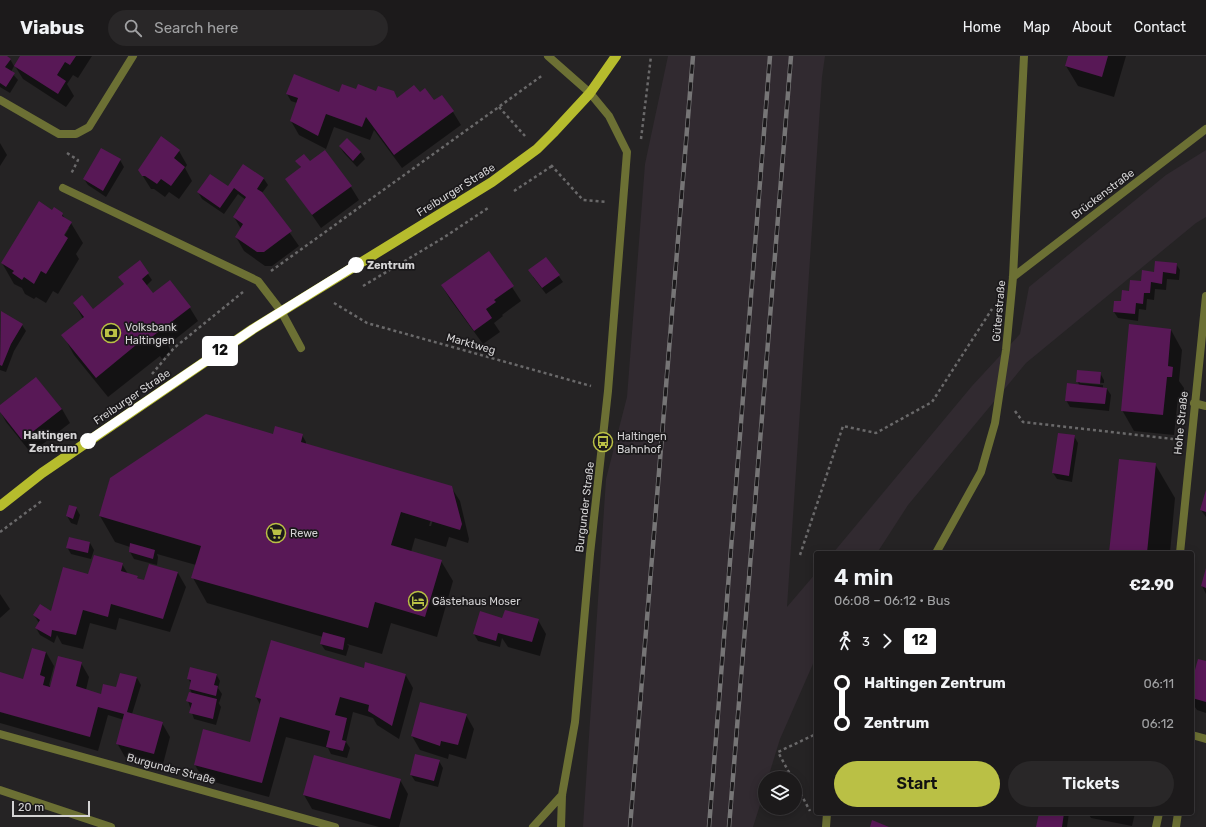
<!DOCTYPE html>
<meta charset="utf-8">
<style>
body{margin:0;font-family:Rubik,sans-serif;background:#292728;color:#f1f3f6;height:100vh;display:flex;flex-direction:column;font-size:15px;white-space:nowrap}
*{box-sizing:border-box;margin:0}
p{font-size:13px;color:#a0a1a3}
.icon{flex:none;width:22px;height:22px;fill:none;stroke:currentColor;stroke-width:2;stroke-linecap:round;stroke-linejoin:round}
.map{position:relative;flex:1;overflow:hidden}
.side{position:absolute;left:814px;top:495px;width:380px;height:264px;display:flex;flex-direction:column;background:#1c1a1b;border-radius:4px;box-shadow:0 2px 10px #0003,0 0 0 1px #3a383a}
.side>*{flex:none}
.badge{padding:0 8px;border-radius:3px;font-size:14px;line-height:26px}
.fabs{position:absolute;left:758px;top:715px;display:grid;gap:8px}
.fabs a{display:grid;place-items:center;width:44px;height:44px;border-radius:50%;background:#1c1a1b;box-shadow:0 2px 10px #0003,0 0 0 1px #3a383a;font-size:20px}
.scale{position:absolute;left:12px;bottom:10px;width:78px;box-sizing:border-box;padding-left:4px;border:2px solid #d4d3d4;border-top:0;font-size:11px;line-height:14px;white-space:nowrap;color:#d4d3d4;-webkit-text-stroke:3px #1b191b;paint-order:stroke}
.map>.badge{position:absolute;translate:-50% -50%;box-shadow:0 0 0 2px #fff}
.legs{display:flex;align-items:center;gap:6px;height:44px;padding:0 20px;font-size:13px}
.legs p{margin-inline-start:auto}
.headline{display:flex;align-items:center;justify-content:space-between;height:68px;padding:0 20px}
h1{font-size:22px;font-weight:600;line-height:30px}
.cta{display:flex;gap:8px;margin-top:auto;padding:8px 20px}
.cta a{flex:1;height:46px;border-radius:24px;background:#bac045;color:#111;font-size:16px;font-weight:600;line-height:46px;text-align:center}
.cta a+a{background:#292728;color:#f1f3f6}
ul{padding:0 20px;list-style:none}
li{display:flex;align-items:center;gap:14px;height:40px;font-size:15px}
li i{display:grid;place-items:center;width:6px;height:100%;margin:0 5px;background:currentColor}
li i::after{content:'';width:10px;height:10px;margin:-5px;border:3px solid;border-radius:50%;background:#1c1a1b}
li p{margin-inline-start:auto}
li:first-child i{background:linear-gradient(#0000 50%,currentColor 0)}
li:last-child i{background:linear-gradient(currentColor 50%,#0000 0)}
header{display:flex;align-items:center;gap:24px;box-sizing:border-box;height:56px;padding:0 20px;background:#1c1a1b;border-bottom:1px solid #3a383a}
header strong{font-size:19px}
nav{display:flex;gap:22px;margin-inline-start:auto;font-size:14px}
.search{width:280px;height:36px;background:#292728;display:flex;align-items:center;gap:10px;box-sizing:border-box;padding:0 14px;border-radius:22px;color:#a0a1a3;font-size:15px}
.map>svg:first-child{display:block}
.built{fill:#312a30}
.shadow{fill:#0007;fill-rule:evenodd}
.building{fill:#581856}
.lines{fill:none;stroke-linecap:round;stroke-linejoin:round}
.path{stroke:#6a696a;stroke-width:2.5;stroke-dasharray:3 3;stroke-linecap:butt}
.service{stroke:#6c7034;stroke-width:8}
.minor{stroke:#6c7034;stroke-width:8}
.tertiary{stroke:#6c7034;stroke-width:8}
.primary{stroke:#b6bc2d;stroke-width:10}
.rail-casing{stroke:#767576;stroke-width:4.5}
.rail{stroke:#1b191b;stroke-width:3;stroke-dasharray:9;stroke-linecap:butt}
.line-1-casing{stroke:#fff;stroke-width:9}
.line-1{stroke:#fff;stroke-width:6}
.stop-1-dot{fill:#fff;stroke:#fff;stroke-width:2}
.labels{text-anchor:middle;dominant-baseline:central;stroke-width:3.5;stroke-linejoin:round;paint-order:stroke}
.street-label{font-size:11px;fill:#d4d3d4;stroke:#1b191b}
.stop-label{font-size:11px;font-weight:bold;fill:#d4d3d4;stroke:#1b191b;text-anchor:start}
.poi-label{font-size:11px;fill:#d4d3d4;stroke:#1b191b;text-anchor:start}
</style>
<header>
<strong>Viabus</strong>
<div class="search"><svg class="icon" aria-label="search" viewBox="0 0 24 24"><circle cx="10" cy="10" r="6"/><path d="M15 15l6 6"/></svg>Search here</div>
<nav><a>Home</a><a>Map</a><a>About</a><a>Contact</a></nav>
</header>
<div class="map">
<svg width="1206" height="771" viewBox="0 0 1206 771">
<rect width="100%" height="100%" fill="#252324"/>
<path class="built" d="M 668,0 L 825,0 L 822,21 L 787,551 L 816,517 L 816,601 L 780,683 L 768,722 L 765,722 L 765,733 L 753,771 L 583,771 L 606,423 L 627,341 L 645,108 Z
M 1206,94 L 1206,161 L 1196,167 L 1026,307 L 908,449 L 877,497 L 833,497 L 972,330 L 1020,278 L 1029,231 L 1166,119 Z"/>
<path class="shadow" d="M 0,0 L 5,0 L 10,3 L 14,10 L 11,16 L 18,24 L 10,37 L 0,31 Z
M 21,0 L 92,0 L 78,22 L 73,19 L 67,28 L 74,40 L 66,51 L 23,23 L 15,10 Z
M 1069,0 L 1126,0 L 1114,41 L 1078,30 L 1066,10 Z
M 357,35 L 397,43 L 420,38 L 453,56 L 461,69 L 402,112 L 374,74 L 370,84 L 334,71 L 326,93 L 299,79 L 291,65 L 297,47 L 291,45 L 287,38 L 340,37 Z
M 161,82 L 179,95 L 187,109 L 185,112 L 192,125 L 179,143 L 169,136 L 165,141 L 154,133 L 151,133 L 139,114 Z
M 347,83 L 361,97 L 365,103 L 357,111 L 344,97 L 340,91 Z
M 0,87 L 7,99 L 0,110 Z
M 120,104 L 124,111 L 106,141 L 88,129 L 84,123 Z
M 297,105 L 309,106 L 351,131 L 359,144 L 321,172 L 287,123 L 301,112 Z
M 264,123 L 268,129 L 262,137 L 299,190 L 272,210 L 265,210 L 244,195 L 236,181 L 241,173 L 234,161 L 246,144 L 238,138 L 224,158 L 202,143 L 198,136 Z
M 52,155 L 62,158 L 66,164 L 71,167 L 83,187 L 76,198 L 79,203 L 58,238 L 53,235 L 46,247 L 36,241 L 34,243 L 25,238 L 22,232 L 14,228 L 2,207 ZM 67,172 L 69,172 L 62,184 L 60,183 Z
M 489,196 L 521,245 L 502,259 L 503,260 L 494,267 L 500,276 L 483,288 L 450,243 L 442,230 Z
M 546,202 L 563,226 L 546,238 L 533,221 Z
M 140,206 L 152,224 L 146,230 L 153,239 L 190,252 L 198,265 L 168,289 L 171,295 L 162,303 L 160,300 L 108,341 L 74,299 L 63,279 L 83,263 L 74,247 L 93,254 L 125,229 L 120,221 Z
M 1176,208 L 1180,214 L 1179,224 L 1167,223 L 1166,234 L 1155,233 L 1154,244 L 1147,243 L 1146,254 L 1139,253 L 1138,265 L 1118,262 L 1114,256 L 1129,236 L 1155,217 Z
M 1,256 L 22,269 L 26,275 L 14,295 L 6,316 L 0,314 Z
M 1171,274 L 1182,294 L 1179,325 L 1184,332 L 1183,341 L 1178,341 L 1174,379 L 1134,375 L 1122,354 Z
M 1100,317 L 1104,324 L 1104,327 L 1080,325 L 1080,327 L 1103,329 L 1103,332 L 1107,333 L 1111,339 L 1109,355 L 1070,351 L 1066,344 L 1080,330 L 1077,325 Z
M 36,322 L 62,353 L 70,367 L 31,397 L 6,366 L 0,355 L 0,351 Z
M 275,379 L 302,379 L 306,386 L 306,388 L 451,431 L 460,445 L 469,483 L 468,487 L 449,481 L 446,491 L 415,482 L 411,496 L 441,505 L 453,525 L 437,581 L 391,567 L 382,598 L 347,588 L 349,590 L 346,600 L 325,594 L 321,588 L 323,581 L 207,547 L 193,522 L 196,509 L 157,498 L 158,501 L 157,509 L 134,503 L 130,496 L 130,491 L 115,486 L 100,460 L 110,423 ZM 436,446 L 438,446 L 431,470 L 429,470 Z
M 1074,380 L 1078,387 L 1072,426 L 1057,423 L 1053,417 Z
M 1155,408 L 1175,442 L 1170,497 L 1110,497 Z
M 1206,437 L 1206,461 L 1201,454 Z
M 76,452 L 80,459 L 77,469 L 71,467 L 67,460 Z
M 90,487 L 94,494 L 91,503 L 71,498 L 67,491 Z
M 122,508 L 128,518 L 145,525 L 149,509 L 178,517 L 186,531 L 170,576 L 119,562 L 116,574 L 90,567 L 83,593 L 62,588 L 57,579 L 54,587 L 40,579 L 36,572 L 39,567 L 34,559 L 52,557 L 89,519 Z
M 1206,514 L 1206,538 L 1202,530 Z
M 0,538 L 10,553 L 0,562 Z
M 538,564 L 546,578 L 540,600 L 508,591 L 502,582 L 500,591 L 478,585 L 474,578 Z
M 271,585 L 365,613 L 405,618 L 413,632 L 399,683 L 377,669 L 373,662 L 353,656 L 346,686 L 350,692 L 347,702 L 331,698 L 328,692 L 286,681 L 269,741 L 203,723 L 195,709 L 251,687 L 261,650 L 256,641 Z
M 46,596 L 54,610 L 49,629 L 51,632 L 81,607 L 89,621 L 86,634 L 102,639 L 117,632 L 121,618 L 137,622 L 141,629 L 132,658 L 162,667 L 170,681 L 162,712 L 125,701 L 117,687 L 124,664 L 108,659 L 98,695 L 0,667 L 0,617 L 24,624 Z
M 1206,606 L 1206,657 L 1197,654 L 1192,647 L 1192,628 Z
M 216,618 L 220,625 L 218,632 L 222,638 L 219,647 L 218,646 L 221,651 L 216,669 L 194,663 L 188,645 L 192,638 L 190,633 L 191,628 L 188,622 Z
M 466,659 L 474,673 L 466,703 L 449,698 L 448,703 L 420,694 L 412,680 Z
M 439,705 L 443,712 L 438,731 L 415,725 L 411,719 Z
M 400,724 L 408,738 L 399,771 L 379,771 L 312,753 L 304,739 Z
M 1039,757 L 1069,757 L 1067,771 L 1037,771 Z
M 1088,757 L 1135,757 L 1132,770 L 1091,762 Z"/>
<path class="building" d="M 0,0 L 7,0 L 11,3 L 5,11 L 15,17 L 6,31 L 0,27 Z
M 20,0 L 76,0 L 70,9 L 65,6 L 57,19 L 66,25 L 58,38 L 14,10 Z
M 1068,0 L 1108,0 L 1102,21 L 1065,10 Z
M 294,18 L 339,36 L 342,28 L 356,33 L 358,28 L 376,35 L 378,30 L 394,35 L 397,42 L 414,29 L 420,36 L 425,32 L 434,44 L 442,39 L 454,55 L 394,99 L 366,61 L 362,71 L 326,58 L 318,80 L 290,65 L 298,42 L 286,38 Z
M 161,80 L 180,94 L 174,102 L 185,111 L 171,130 L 161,123 L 157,128 L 145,120 L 142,120 L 138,114 Z
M 347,82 L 361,96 L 353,105 L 339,90 Z
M 101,92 L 121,103 L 103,135 L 83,123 Z
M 325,94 L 352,130 L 312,159 L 285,123 L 301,111 L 295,105 L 304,98 L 310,105 Z
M 243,108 L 264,122 L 257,133 L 262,136 L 292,175 L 264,196 L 257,196 L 235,181 L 243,168 L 233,161 L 246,141 L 234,132 L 220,152 L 197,136 L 210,118 L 228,130 Z
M 39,145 L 52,154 L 54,151 L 63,157 L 62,160 L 72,166 L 64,179 L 68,182 L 46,218 L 41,215 L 34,228 L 24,221 L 22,224 L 12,217 L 14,215 L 1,207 Z
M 489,195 L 514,230 L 494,244 L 496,246 L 486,253 L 492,262 L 474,275 L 441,229 Z
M 546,201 L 560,219 L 542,232 L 528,214 Z
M 140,204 L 149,217 L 142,223 L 153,237 L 170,224 L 191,251 L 149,283 L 147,280 L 96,322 L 61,279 L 84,261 L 73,247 L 82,239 L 93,253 L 124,228 L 118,221 Z
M 1155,205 L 1177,207 L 1176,218 L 1163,216 L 1162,228 L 1151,226 L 1150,237 L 1144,237 L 1143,248 L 1136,247 L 1135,258 L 1113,256 L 1114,245 L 1121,245 L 1122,234 L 1129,235 L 1130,224 L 1141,225 L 1142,214 L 1154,216 Z
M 1,255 L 23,268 L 11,288 L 2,310 L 0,309 Z
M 1129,268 L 1171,273 L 1168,310 L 1173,311 L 1172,321 L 1167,321 L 1163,359 L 1121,355 Z
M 1077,314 L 1101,316 L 1100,328 L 1076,326 Z
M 36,321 L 62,353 L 22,384 L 0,356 L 0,349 Z
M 1067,327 L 1107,332 L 1105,348 L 1065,345 Z
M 206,358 L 273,378 L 275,370 L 303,378 L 301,386 L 452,430 L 462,468 L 460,474 L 401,456 L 391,489 L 442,504 L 425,561 L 375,546 L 368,572 L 191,522 L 201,490 L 99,460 L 110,422 Z
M 1058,377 L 1075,379 L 1069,420 L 1052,417 Z
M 1119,403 L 1156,407 L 1147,497 L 1109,497 Z
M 1206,434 L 1206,456 L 1200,454 Z
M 69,449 L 77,451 L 73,463 L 66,460 Z
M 69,481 L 90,486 L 88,497 L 66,492 Z
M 130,487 L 155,494 L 153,503 L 129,496 Z
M 94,499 L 123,507 L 121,515 L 138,520 L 137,522 L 144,524 L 149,508 L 178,516 L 163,563 L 111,548 L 108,561 L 83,554 L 76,579 L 52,574 L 51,581 L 35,572 L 40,564 L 33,559 L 40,548 L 51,555 L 63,511 L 88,518 Z
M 1206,512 L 1206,532 L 1201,530 Z
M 505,554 L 539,563 L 532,586 L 498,577 L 496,585 L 473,578 L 480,555 L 502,562 Z
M 323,576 L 345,582 L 343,594 L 320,588 Z
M 271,584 L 364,612 L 365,606 L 406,618 L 392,670 L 368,655 L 369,649 L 340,641 L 335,659 L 347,662 L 342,684 L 346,685 L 343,695 L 326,691 L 330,675 L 280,661 L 262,727 L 194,709 L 203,673 L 250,686 L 261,643 L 255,641 Z
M 32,592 L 46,596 L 40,619 L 45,621 L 43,629 L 50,631 L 58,600 L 82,606 L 76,630 L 101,638 L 103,628 L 116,631 L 120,617 L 137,621 L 127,656 L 163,666 L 154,698 L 116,688 L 124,658 L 109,654 L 98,651 L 90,681 L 0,656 L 0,616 L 23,623 Z
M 1198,603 L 1206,605 L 1206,646 L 1192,642 L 1192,625 Z
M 190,611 L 217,618 L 214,629 L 218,630 L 216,640 L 189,633 L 191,624 L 187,623 Z
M 189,636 L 217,643 L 213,663 L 189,657 L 192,647 L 186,645 Z
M 420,646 L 467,658 L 458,689 L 441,685 L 440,690 L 411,680 Z
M 415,698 L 440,704 L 434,725 L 410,719 Z
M 314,699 L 401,723 L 390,763 L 303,739 Z
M 1039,757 L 1064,757 L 1062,771 L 1036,771 Z
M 872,764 L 889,771 L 870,771 Z"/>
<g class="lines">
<path class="path" d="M 499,51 L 525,80
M 641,83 L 651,0
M 67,97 L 78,104 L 71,118
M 551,109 L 583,144 L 607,146
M 514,135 L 552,110
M 271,215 L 543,19
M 363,230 L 443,182 L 488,152
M 334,247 L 367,267 L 591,330
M 152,318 L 174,292 L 243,236
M 1015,355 L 1023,366 L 1173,383
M 0,476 L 43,444
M 800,499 L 843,370 L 876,377 L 932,346 L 992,253
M 792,722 L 778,696 L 816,678
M 795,727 L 810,755"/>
<path class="service" d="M 281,255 L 301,292"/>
<path class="minor" d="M 548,0 L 590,37 L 609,60 L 627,96 L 608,335 L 590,498 L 575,666 L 562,739 L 561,771
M 0,44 L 59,78 L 76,78 L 89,71 L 133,0
M 63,132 L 258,225 L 281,255
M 1013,221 L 1206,73
M 1194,347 L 1206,350
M 936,497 L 981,416 L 995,367 L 1006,294 L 1013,221 L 1024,0
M 1180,497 L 1206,240
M 0,678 L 335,771
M 1192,679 L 1206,683
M 533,771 L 562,739
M 826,771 L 827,757
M 1156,771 L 1159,757
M 1176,771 L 1178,757"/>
<path class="tertiary" d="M 0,734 L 111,771"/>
<path class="primary" d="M 0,450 L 42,417 L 253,273 L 492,126 L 537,93 L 553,77 L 590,37 L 616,0"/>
<defs>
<path id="rail" d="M 630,771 L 693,0
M 709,771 L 770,0
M 729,771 L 791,0"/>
</defs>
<use href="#rail" class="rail-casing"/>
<use href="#rail" class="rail"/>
</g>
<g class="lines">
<defs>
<path id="line-1" d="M 88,385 L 253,273 L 356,209"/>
</defs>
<use href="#line-1" class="line-1-casing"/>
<use href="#line-1" class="line-1"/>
</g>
<defs>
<symbol id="bank-ring" viewBox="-11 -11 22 22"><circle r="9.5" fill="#1b191b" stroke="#bac045" stroke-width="1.5"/><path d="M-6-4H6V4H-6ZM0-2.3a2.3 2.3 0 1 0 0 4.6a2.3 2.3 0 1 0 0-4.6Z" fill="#bac045"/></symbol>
<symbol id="bus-ring" viewBox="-11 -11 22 22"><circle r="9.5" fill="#1b191b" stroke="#bac045" stroke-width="1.5"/><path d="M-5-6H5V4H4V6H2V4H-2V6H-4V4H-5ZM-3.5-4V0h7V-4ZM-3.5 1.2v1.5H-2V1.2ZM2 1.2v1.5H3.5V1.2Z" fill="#bac045"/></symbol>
<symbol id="supermarket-ring" viewBox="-11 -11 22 22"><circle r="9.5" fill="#1b191b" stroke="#bac045" stroke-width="1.5"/><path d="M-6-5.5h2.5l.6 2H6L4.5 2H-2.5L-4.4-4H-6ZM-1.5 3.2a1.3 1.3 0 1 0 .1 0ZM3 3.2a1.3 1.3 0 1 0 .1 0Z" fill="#bac045"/></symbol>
<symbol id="hotel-ring" viewBox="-11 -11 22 22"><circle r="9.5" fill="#1b191b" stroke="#bac045" stroke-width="1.5"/><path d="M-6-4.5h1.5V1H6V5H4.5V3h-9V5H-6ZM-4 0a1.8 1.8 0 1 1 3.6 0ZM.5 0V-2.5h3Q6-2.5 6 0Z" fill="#bac045"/></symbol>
</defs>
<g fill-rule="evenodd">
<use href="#bank-ring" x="100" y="266" width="22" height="22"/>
<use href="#bus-ring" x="592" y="375" width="22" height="22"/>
<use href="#supermarket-ring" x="265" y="466" width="22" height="22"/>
<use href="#hotel-ring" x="407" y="534" width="22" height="22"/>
</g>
<g class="stop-1-dot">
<circle cx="356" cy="209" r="7"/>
<circle cx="88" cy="385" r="7"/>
</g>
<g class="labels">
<g class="street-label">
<text transform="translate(456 134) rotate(-32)">Freiburger Straße</text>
<text transform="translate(1103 138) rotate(-37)">Brückenstraße</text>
<text transform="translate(999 255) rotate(-85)">Güterstraße</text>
<text transform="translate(471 288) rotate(16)">Marktweg</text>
<text transform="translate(132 341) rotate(-34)">Freiburger Straße</text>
<text transform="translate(1181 367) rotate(-84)">Hohe Straße</text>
<text transform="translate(585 451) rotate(-83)">Burgunder Straße</text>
<text transform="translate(171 713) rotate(15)">Burgunder Straße</text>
</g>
<g class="stop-label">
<text x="367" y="209">Zentrum</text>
<text x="77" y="379" text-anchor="end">Haltingen<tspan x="77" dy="13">Zentrum</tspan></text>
</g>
<g class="poi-label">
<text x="125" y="271">Volksbank<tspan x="125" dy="13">Haltingen</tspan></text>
<text x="617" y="380">Haltingen<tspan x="617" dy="13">Bahnhof</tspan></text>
<text x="290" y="477">Rewe</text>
<text x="432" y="545">Gästehaus Moser</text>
</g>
</g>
</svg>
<div class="fabs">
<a><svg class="icon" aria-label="layers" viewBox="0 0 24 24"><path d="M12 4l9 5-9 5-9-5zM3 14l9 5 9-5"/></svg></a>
</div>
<div class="scale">20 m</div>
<b class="badge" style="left:220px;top:295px;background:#fff;color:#111">12</b>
<section class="side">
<div class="headline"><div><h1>4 min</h1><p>06:08 – 06:12 · Bus</p></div><b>€2.90</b></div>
<div class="legs"><svg class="icon" aria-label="walk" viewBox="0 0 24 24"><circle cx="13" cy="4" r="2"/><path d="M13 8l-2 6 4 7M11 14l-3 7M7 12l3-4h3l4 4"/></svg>3<svg class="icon" aria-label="forward" viewBox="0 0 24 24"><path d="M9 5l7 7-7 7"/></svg><b class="badge" style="background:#fff;color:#111">12</b></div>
<ul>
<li><i style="color:#fff"></i><b>Haltingen Zentrum</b><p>06:11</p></li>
<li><i style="color:#fff"></i><b>Zentrum</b><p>06:12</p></li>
</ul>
<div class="cta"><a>Start</a><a>Tickets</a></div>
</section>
</div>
